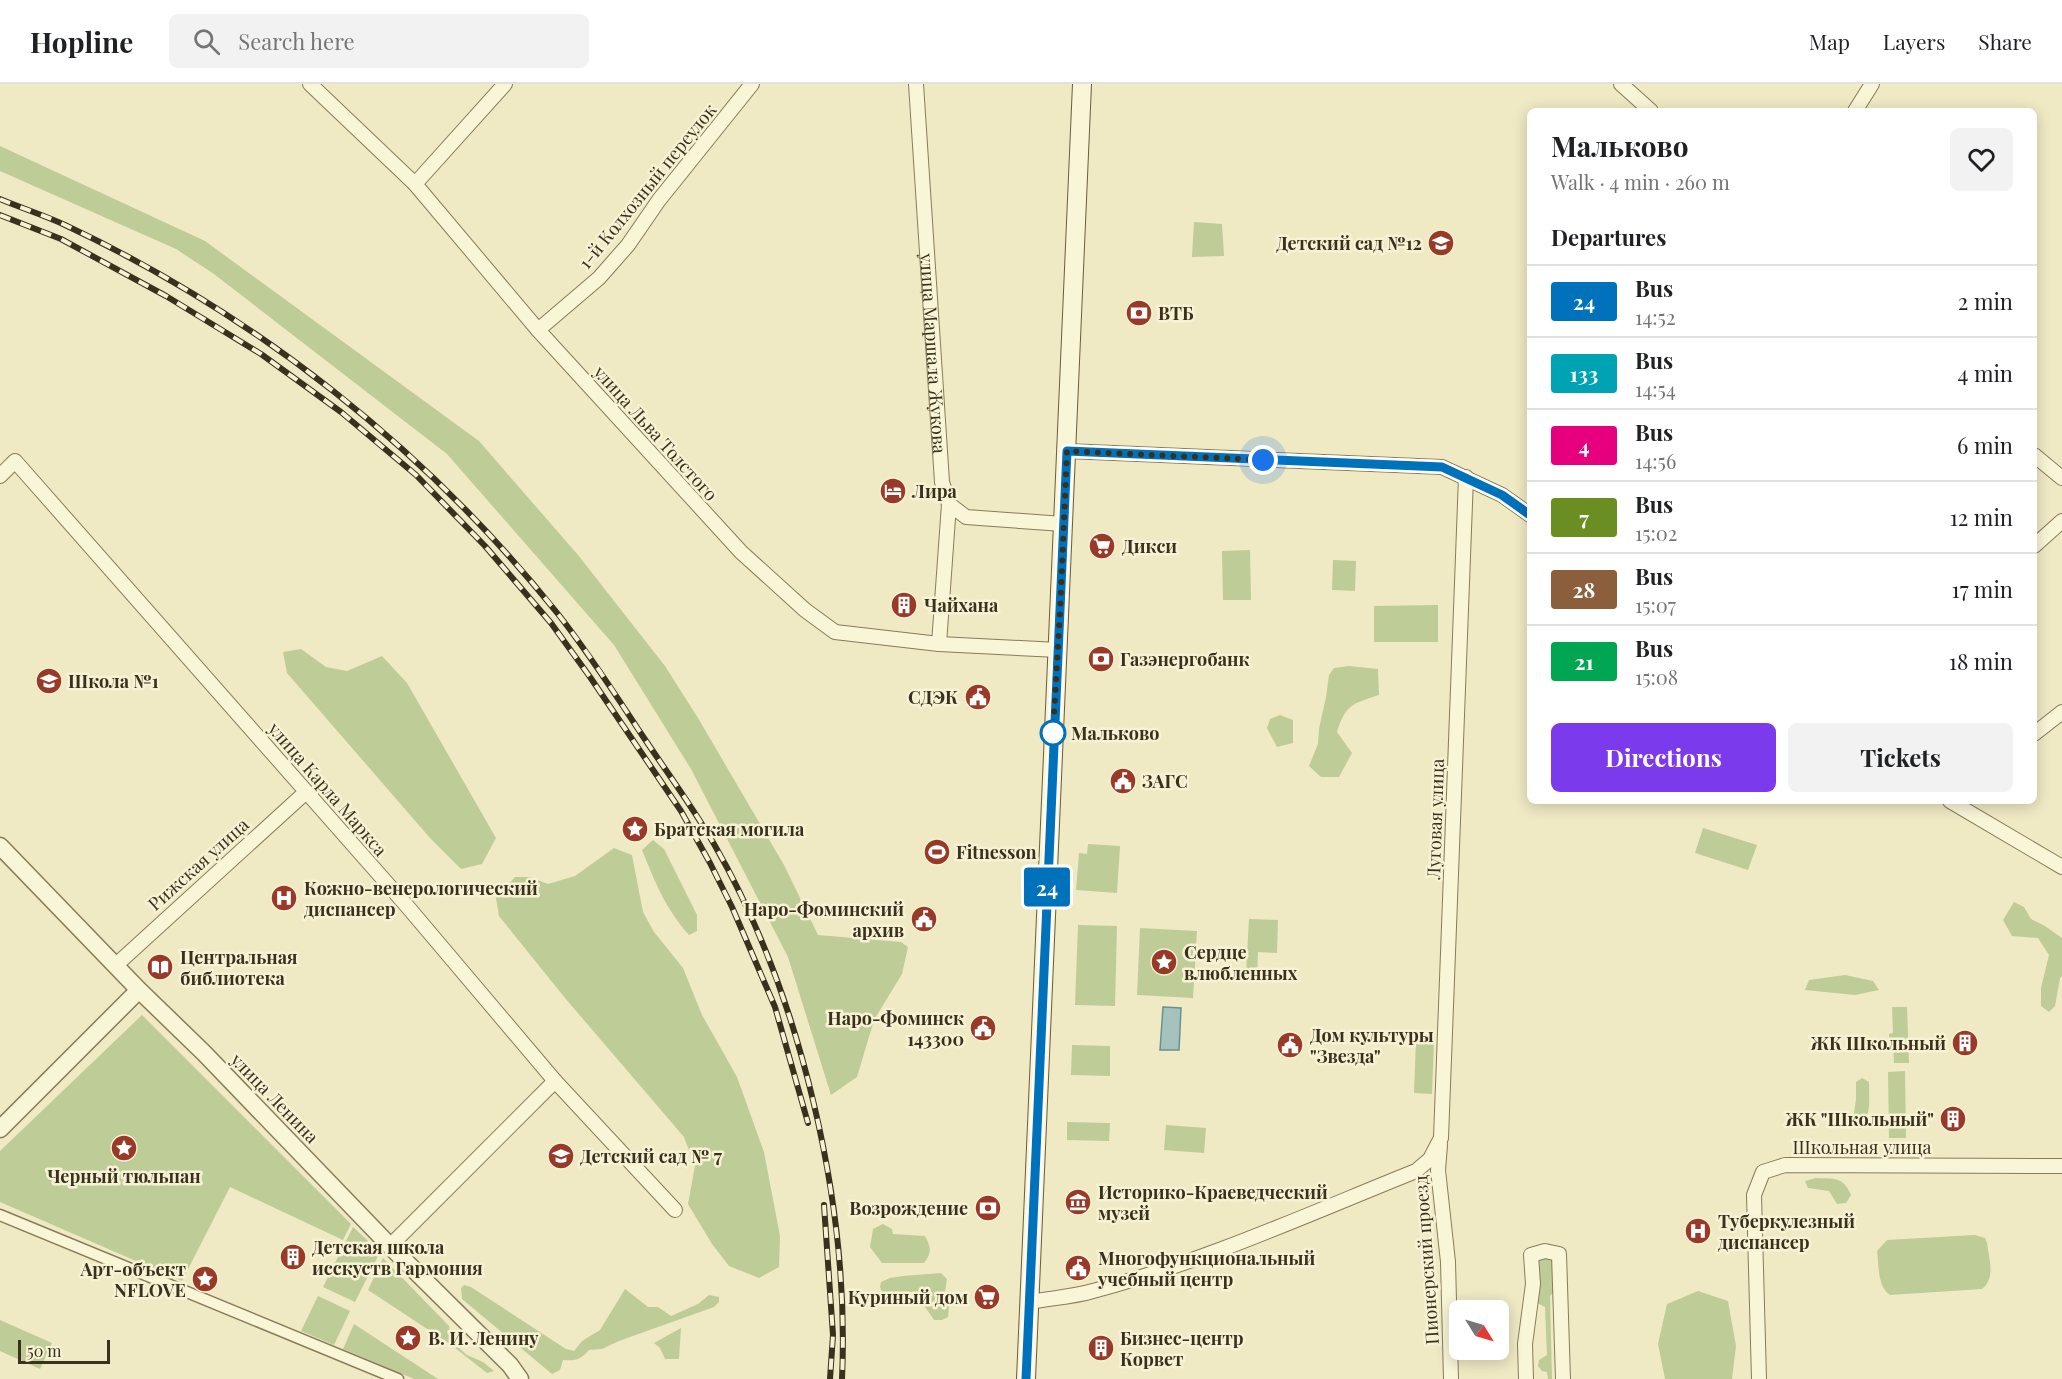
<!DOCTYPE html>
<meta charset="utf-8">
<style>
body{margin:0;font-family:"Playfair Display",serif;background:#f2f2f2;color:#202124;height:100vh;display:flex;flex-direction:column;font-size:22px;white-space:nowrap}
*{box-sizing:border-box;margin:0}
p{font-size:20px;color:#757577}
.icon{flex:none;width:33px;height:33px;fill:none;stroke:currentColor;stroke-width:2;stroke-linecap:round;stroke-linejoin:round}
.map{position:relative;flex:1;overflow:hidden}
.side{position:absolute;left:1527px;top:24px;width:510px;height:696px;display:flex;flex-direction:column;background:#fff;border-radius:9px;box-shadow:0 3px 15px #0003}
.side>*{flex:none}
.badge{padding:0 12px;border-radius:4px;font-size:21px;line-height:39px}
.needle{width:39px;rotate:127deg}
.buttons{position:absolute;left:1449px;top:1216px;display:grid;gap:12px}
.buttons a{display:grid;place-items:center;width:60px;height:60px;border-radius:9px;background:#fff;box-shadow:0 3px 15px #0003;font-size:30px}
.scale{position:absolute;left:18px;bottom:15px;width:92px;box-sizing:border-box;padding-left:6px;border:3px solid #39301e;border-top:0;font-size:16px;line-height:21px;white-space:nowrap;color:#39301e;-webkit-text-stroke:4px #f6f2d3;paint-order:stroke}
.you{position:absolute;width:30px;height:30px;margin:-15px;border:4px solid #fff;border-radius:50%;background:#1a73e8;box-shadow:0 0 0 9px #1a73e833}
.map>.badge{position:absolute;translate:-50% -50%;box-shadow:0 0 0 3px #fff}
h2{padding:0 24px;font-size:22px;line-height:54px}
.round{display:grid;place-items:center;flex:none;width:63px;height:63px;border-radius:9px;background:#f2f2f2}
.headline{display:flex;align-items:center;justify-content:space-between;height:102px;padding:0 24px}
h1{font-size:28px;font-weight:700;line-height:45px}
.primary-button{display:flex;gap:12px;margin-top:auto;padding:12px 24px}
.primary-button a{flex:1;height:69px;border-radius:9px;background:#7c3aed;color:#fff;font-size:24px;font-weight:700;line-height:69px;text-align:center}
.primary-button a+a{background:#f2f2f2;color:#202124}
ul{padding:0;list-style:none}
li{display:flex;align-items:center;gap:18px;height:72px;padding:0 24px;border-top:2px solid #e0e0e0}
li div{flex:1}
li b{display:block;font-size:22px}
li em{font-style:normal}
li .badge{min-width:66px;font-weight:700;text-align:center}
header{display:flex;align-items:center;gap:36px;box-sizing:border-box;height:84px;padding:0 30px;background:#fff;border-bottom:2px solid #e0e0e0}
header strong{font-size:28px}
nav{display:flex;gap:33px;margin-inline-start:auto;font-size:21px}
.search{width:420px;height:54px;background:#f2f2f2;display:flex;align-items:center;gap:15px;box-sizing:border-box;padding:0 21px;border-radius:9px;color:#757577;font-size:22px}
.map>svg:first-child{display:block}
.green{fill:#becd97}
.water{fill:#a6c2be;stroke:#6c908d;stroke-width:1.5}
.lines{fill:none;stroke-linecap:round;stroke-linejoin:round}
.pedestrian-casing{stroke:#897b5a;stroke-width:13}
.minor-casing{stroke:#897b5a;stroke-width:16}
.tertiary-casing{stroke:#897b5a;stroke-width:19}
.secondary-casing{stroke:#6b5c3d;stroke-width:20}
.pedestrian{stroke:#f9f5d7;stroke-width:10}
.minor{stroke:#f9f5d7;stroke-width:14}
.tertiary{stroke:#f9f5d7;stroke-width:16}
.secondary{stroke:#f9f5d7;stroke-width:18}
.rail-casing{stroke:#39301e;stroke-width:6}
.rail{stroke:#f6f2d3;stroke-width:4;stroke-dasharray:11;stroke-linecap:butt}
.line-casing{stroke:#fff;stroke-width:14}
.line{stroke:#0072bc;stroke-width:9}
.walk{stroke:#39301e;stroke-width:6;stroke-dasharray:0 10.8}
.stop-dot{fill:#fff;stroke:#0072bc;stroke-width:3}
.labels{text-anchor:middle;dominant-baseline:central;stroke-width:5;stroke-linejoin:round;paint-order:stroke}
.street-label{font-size:18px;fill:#39301e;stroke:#f6f2d3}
.poi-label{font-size:18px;font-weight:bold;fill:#39301e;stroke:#f6f2d3;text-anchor:start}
.stop-label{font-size:18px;font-weight:bold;fill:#39301e;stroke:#f6f2d3;text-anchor:start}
</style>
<header>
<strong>Hopline</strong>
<div class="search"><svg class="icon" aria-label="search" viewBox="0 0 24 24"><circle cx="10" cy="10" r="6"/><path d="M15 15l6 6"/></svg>Search here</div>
<nav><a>Map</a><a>Layers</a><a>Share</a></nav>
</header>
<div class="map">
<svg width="2062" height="1295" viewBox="0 0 2062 1295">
<rect width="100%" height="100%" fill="#efe9c4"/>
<path class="green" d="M 0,62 L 205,157 L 479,357 L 578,471 L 665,582 L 698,634 L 784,781 L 818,851 L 901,858 L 908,863 L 902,890 L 874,936 L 857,993 L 831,1011 L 788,873 L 691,685 L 614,561 L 447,370 L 214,190 L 176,165 L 0,87 Z
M 1194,138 L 1222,140 L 1224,172 L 1192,173 Z
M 1250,466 L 1251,516 L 1223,516 L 1222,467 Z
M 1333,476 L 1356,477 L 1355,507 L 1332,506 Z
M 1438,521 L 1438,558 L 1374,558 L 1374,522 Z
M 301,565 L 326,583 L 347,587 L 382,572 L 407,599 L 496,754 L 482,780 L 461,785 L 430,754 L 287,589 L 283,568 Z
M 1349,582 L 1378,585 L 1379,611 C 1352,620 1346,620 1337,648 L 1352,669 L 1339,693 L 1321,693 L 1309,682 L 1318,660 L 1319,645 L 1326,613 L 1329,591 L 1334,584 Z
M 1280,631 L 1293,636 L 1293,659 L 1277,663 L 1267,644 L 1270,635 Z
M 1703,744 L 1757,761 L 1748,786 L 1695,769 Z
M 653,756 L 664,765 L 697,831 L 697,847 L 689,851 C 665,824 655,798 642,766 Z
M 1088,760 L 1120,762 L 1117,809 L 1076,806 L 1079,769 L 1087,770 Z
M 614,764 L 632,771 L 643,828 L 654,848 L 683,884 L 702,931 L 737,993 L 764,1068 L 780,1152 L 779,1183 L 759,1194 L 729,1182 L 712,1160 L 688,1120 L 695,1082 L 684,1053 L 565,914 L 499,832 L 496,814 L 515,793 L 529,793 L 548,800 L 575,792 Z
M 2014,818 L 2024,823 L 2031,835 L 2045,842 L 2062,854 L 2062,892 L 2060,894 L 2055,922 L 2049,928 L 2041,922 L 2041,904 L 2049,871 L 2038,854 L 2012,852 L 2003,836 Z
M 1249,835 L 1278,836 L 1277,869 L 1258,868 L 1257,890 L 1246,889 Z
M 1078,841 L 1117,842 L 1115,922 L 1075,921 Z
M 1140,844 L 1197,847 L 1193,914 L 1137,911 Z
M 1845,891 L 1873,897 L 1879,906 L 1855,911 L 1805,906 L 1809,896 Z
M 1892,923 L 1907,923 L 1909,979 L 1894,979 L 1893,956 L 1889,956 L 1889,950 L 1893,949 Z
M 142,931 L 351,1140 L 343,1156 L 230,1103 L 182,1197 L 0,1118 L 0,1067 Z
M 1416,955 L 1434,955 L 1432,1010 L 1414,1009 Z
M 1072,961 L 1110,962 L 1110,992 L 1071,991 Z
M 1905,987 L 1906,1054 L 1889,1054 L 1888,988 Z
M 1862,994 L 1869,998 C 1869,1015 1872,1032 1859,1045 L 1853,1036 L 1856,1015 L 1856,998 Z
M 1067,1038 L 1110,1039 L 1109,1057 L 1067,1056 Z
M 1166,1041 L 1206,1044 L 1204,1069 L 1164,1066 Z
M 1816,1094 C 1834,1095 1843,1092 1851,1111 L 1846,1119 L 1837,1120 L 1829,1107 L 1808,1104 L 1805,1097 Z
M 883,1140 L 892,1145 L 893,1150 L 925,1152 C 931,1163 932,1169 924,1179 L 882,1179 L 870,1163 L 873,1145 Z
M 353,1143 L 380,1168 L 355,1218 L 323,1203 Z
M 1975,1151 L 1985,1154 L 1987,1159 C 1989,1175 1996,1194 1982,1205 L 1890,1211 C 1877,1202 1879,1181 1877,1167 L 1887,1156 Z
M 383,1174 L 449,1242 L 452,1258 L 467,1271 L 483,1278 L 494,1287 L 487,1289 L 450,1260 L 368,1206 Z
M 1541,1174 L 1553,1174 L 1558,1204 L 1550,1212 L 1552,1295 L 1548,1295 L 1547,1288 L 1542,1287 L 1538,1282 L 1539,1276 L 1547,1271 L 1545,1223 L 1537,1219 L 1535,1181 Z
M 941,1189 L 947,1195 L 944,1214 L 949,1222 L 948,1233 L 942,1236 L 934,1236 C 917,1209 913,1212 883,1210 L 880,1203 L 881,1198 L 890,1194 L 903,1192 Z
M 464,1201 L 471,1203 L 566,1265 L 574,1267 L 582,1257 L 600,1246 L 625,1205 L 648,1223 L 658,1223 L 671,1232 L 698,1220 L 709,1211 L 719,1213 L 719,1218 L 714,1223 L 619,1257 L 602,1265 L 589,1266 C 580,1276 576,1277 563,1276 L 560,1286 L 552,1290 L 462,1215 L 461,1204 Z
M 1698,1207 L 1728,1217 L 1736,1262 L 1732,1295 L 1665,1295 L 1658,1260 L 1667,1220 Z
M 318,1212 L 350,1227 L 334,1261 L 301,1247 Z
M 0,1236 L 52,1259 L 40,1285 L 0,1267 Z
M 354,1240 L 438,1295 L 414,1295 L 343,1265 Z
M 681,1244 L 679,1275 L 665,1275 L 660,1264 L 654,1259 Z"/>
<path class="water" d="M 1163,923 L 1181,924 L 1179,966 L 1160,966 Z"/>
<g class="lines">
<defs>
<path id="pedestrian" d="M 0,1131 L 398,1295"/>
<g id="minor">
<path d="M 310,0 L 415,100 L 538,246 L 741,468 L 805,526 L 835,548 L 939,560 L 1058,566"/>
<path id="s1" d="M 916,0 L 942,398 L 949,420 L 966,433 L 1063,440"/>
<path d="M 1621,0 L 1651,27"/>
<path d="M 1855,27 L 1872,0"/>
<path d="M 415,100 L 505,0"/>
<path d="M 538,246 L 599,194 L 628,161 L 659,116 L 752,0"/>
<path d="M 1067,367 L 1442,383 L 1502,411 L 1530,431"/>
<path d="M 2034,371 L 2062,394"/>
<path d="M 0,392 L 15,377 L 407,822 L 555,997 L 675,1126"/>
<path d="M 2034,462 L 2062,437"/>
<path d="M 939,560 L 949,420"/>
<path d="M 2034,650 L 2062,628"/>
<path d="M 1950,717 L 2062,783"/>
<path d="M 116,881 L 306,708"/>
<path d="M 1440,1061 L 1438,1086 L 1448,1178 L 1451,1295"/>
<path d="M 390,1162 L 555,997"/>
<path d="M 1030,1218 C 1051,1214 1073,1213 1093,1207 C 1203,1178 1311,1129 1416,1087 L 1430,1075 L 1441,1054 L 1466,393"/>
<path d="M 1526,1295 L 1525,1260 L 1533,1200 L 1531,1171 L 1545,1167 L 1559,1170 L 1563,1295"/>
<path d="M 1759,1295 L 1754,1111 L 1763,1088 L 1785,1081 L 2062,1082"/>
</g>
<path id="tertiary" d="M 0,762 L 139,906 L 204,969 L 390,1162 L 510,1281 L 520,1295
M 0,1045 L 139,906"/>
<path id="secondary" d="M 1026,1295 L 1082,0"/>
</defs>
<use href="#pedestrian" class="pedestrian-casing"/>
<use href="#minor" class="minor-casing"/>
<use href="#tertiary" class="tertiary-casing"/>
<use href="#secondary" class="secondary-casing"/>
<use href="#pedestrian" class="pedestrian"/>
<use href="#minor" class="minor"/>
<use href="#tertiary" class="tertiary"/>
<use href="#secondary" class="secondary"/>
<defs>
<path id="rail" d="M 0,115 C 21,124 44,131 65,141 C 256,231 426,365 558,530 C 588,568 615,610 642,651 C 666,687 692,722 714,760 C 801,911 850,1121 842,1295
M 0,131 L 61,155 L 166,212 L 261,270 L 341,328 L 416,391 L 485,462 L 551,539 L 590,593 L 681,727 L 710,779 L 732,823 L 775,923 L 808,1039
M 824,1121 L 833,1251 L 830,1295"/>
</defs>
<use href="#rail" class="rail-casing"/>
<use href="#rail" class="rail"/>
</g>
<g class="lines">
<defs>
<path id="line" d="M 1026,1295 L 1067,367 L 1442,383 L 1502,411 L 1530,431"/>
</defs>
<use href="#line" class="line-casing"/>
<use href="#line" class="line"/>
<path class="walk" d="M 1053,649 L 1060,528 L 1067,367 L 1263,376"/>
</g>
<defs>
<symbol id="school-disc" viewBox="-11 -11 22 22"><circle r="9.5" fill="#993a29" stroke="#f6f2d3"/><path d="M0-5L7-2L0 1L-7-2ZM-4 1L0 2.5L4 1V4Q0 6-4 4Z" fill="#fff"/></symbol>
<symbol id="bank-disc" viewBox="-11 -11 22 22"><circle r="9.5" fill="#993a29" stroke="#f6f2d3"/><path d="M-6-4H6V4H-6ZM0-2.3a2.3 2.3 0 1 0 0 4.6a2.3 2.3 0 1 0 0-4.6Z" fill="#fff"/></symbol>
<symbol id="hotel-disc" viewBox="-11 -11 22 22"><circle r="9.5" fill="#993a29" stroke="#f6f2d3"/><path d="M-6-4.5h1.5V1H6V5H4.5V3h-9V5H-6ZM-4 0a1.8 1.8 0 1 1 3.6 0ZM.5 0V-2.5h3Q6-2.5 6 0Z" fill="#fff"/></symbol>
<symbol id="supermarket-disc" viewBox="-11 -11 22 22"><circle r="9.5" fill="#993a29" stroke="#f6f2d3"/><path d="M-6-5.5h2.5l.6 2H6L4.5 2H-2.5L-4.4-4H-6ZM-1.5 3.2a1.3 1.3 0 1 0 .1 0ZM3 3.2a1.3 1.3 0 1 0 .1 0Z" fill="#fff"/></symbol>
<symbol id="building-disc" viewBox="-11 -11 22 22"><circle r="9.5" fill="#993a29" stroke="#f6f2d3"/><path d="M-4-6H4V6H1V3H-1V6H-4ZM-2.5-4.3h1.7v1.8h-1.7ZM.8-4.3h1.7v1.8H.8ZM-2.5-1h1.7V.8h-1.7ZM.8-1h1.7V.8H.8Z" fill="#fff"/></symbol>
<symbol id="civic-disc" viewBox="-11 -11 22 22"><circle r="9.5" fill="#993a29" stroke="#f6f2d3"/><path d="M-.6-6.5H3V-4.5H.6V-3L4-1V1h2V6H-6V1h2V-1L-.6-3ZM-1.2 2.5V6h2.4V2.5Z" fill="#fff"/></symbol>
<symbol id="sight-disc" viewBox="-11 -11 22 22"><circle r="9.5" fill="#993a29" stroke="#f6f2d3"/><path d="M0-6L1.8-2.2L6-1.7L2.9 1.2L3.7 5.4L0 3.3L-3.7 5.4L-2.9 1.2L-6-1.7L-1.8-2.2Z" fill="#fff"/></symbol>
<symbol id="stadium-disc" viewBox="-11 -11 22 22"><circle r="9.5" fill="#993a29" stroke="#f6f2d3"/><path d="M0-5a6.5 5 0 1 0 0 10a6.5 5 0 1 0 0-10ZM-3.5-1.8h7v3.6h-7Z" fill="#fff"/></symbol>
<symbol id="hospital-disc" viewBox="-11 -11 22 22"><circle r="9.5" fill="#993a29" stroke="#f6f2d3"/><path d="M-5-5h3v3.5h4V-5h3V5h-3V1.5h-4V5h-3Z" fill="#fff"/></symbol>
<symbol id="library-disc" viewBox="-11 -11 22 22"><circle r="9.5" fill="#993a29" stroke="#f6f2d3"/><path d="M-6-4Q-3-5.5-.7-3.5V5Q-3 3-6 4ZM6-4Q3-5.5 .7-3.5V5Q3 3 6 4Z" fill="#fff"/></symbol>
<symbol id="museum-disc" viewBox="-11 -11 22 22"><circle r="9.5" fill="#993a29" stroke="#f6f2d3"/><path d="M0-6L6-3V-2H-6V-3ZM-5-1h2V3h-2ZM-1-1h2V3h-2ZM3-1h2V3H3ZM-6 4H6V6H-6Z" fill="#fff"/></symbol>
</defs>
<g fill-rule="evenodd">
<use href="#school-disc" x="1426" y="144" width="30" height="30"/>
<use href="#bank-disc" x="1124" y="214" width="30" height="30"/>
<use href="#hotel-disc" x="878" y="392" width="30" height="30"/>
<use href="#supermarket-disc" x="1087" y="447" width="30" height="30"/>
<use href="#building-disc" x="889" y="506" width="30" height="30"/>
<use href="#bank-disc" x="1086" y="560" width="30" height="30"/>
<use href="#school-disc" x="34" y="582" width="30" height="30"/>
<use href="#civic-disc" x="963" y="598" width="30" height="30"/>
<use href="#civic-disc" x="1108" y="682" width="30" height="30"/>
<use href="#sight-disc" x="620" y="730" width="30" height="30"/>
<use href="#stadium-disc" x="922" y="753" width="30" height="30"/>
<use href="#hospital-disc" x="269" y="799" width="30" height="30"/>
<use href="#civic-disc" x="909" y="820" width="30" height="30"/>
<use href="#sight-disc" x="1149" y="863" width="30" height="30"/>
<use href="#library-disc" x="145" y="868" width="30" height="30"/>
<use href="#civic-disc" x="968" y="929" width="30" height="30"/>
<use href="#building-disc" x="1950" y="944" width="30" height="30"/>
<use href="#civic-disc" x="1275" y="946" width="30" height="30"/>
<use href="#building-disc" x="1938" y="1020" width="30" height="30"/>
<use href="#sight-disc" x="109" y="1049" width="30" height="30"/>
<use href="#school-disc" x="546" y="1057" width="30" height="30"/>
<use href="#museum-disc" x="1063" y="1103" width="30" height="30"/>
<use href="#bank-disc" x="973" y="1109" width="30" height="30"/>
<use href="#hospital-disc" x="1683" y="1132" width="30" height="30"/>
<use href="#building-disc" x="278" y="1158" width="30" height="30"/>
<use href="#civic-disc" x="1063" y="1169" width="30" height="30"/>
<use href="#sight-disc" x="190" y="1180" width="30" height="30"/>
<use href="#supermarket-disc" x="972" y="1198" width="30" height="30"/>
<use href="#sight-disc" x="393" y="1239" width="30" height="30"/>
<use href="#building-disc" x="1086" y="1249" width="30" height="30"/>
</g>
<circle class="stop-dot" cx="1053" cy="649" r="12"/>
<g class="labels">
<g class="street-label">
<text transform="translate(647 102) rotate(-51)">1-й Колхозный переулок</text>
<text stroke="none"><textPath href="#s1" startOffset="270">улица Маршала Жукова</textPath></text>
<text transform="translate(656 349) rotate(48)">улица Льва Толстого</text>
<text transform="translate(328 705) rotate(49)">улица Карла Маркса</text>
<text transform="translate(1435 735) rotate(-88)">Луговая улица</text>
<text transform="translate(198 780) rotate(-42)">Рижская улица</text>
<text transform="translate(275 1014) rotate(46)">улица Ленина</text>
<text x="1862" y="1063">Школьная улица</text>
<text transform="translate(1426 1176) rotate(-94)">Пионерский проезд</text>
</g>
<g class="poi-label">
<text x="1422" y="159" text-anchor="end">Детский сад №12</text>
<text x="1158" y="229">ВТБ</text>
<text x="912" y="407">Лира</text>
<text x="1122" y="462">Дикси</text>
<text x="924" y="521">Чайхана</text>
<text x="1120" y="575">Газэнергобанк</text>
<text x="68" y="597">Школа №1</text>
<text x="958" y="613" text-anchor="end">СДЭК</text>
<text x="1142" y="697">ЗАГС</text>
<text x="654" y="745">Братская могила</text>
<text x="956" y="768">Fitnesson</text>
<text x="304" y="804">Кожно-венерологический<tspan x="304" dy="21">диспансер</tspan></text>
<text x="904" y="825" text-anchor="end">Наро-Фоминский<tspan x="904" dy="21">архив</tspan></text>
<text x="1184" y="868">Сердце<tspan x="1184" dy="21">влюбленных</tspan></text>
<text x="180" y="873">Центральная<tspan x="180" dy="21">библиотека</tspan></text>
<text x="964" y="934" text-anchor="end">Наро-Фоминск<tspan x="964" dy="21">143300</tspan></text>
<text x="1310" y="951">Дом культуры<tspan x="1310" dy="21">"Звезда"</tspan></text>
<text x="1946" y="959" text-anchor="end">ЖК Школьный</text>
<text x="1934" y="1035" text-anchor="end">ЖК "Школьный"</text>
<text x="580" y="1072">Детский сад № 7</text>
<text x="124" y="1092" text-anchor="middle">Черный тюльпан</text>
<text x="1098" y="1108">Историко-Краеведческий<tspan x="1098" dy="21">музей</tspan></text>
<text x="968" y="1124" text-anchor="end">Возрождение</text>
<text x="1718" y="1137">Туберкулезный<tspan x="1718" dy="21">диспансер</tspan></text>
<text x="312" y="1163">Детская школа<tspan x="312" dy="21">исскуств Гармония</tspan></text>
<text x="1098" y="1174">Многофункциональный<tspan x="1098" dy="21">учебный центр</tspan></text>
<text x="186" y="1185" text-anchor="end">Арт-объект<tspan x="186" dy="21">NFLOVE</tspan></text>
<text x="968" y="1213" text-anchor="end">Куриный дом</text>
<text x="428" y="1254">В. И. Ленину</text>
<text x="1120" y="1254">Бизнес-центр<tspan x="1120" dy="21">Корвет</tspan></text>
</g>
<g class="stop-label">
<text x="1071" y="649">Мальково</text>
</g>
</g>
</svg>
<div class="buttons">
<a><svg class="needle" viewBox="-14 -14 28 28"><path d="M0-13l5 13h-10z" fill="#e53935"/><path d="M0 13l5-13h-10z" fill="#757577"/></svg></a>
</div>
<div class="scale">50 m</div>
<div class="you" style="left:1263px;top:376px"></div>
<b class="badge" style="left:1047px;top:803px;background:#0072bc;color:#fff">24</b>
<section class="side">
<div class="headline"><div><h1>Мальково</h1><p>Walk · 4 min · 260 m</p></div><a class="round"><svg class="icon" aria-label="heart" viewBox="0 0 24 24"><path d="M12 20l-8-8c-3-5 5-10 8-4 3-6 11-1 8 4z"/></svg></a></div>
<h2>Departures</h2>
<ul>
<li><span class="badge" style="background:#0072bc;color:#fff">24</span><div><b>Bus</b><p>14:52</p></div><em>2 min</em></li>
<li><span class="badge" style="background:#00a3b4;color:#fff">133</span><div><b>Bus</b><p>14:54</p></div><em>4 min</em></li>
<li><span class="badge" style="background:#e6007e;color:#fff">4</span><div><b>Bus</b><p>14:56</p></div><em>6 min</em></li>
<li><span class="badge" style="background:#6b8e23;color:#fff">7</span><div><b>Bus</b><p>15:02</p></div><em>12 min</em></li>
<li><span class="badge" style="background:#8b5e3c;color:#fff">28</span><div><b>Bus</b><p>15:07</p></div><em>17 min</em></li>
<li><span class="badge" style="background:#00a651;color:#fff">21</span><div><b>Bus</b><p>15:08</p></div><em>18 min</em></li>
</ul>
<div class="primary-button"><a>Directions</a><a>Tickets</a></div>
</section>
</div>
